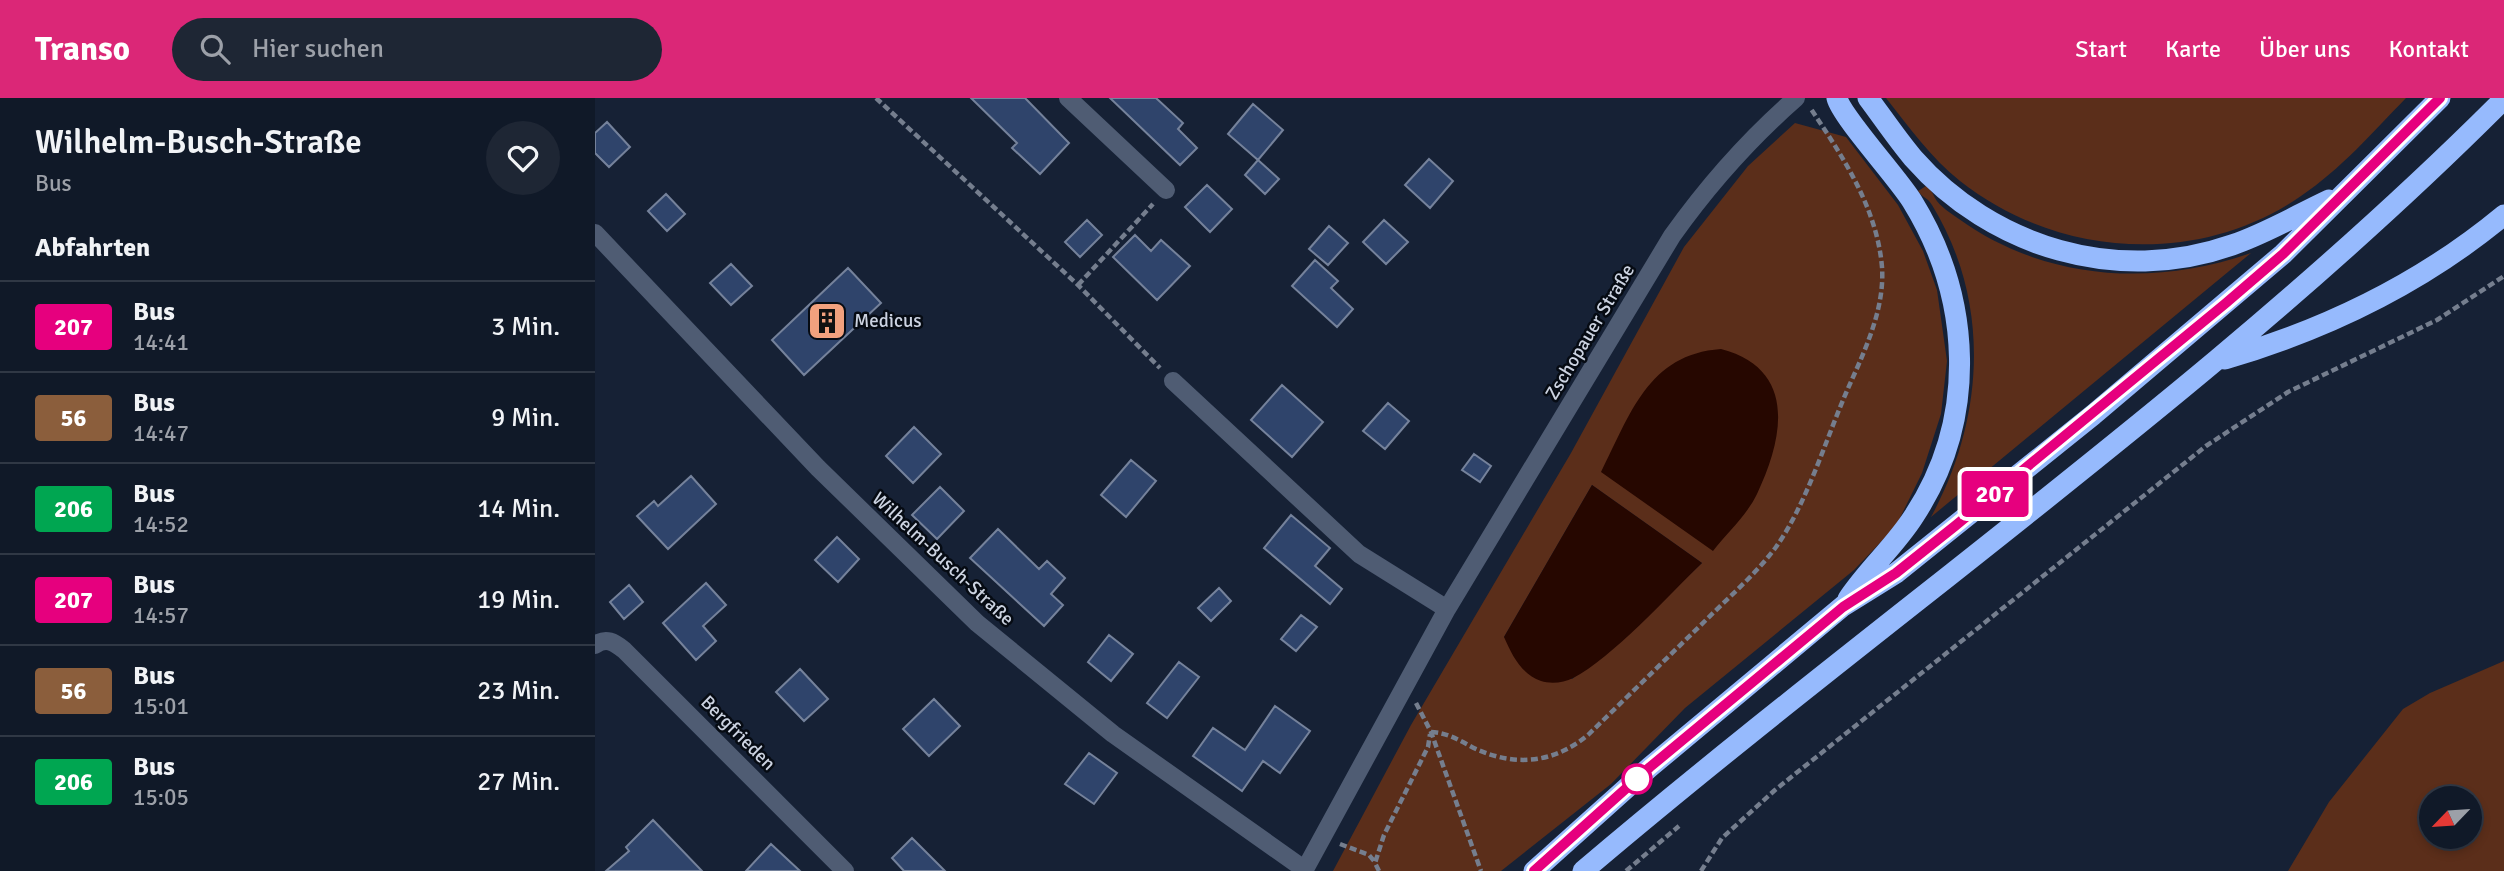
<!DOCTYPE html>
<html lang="de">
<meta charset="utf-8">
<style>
body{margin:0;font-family:Signika,sans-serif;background:#1e2634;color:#f1f3f6;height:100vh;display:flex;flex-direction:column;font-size:26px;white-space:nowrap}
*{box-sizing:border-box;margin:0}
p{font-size:23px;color:#9ca0a8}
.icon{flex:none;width:38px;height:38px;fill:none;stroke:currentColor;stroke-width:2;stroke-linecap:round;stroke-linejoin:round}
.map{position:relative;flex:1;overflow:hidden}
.panel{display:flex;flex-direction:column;background:#101928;width:595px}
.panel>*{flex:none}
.badge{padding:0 14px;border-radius:5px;font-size:24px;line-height:46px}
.needle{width:46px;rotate:245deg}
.controls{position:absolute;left:1824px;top:688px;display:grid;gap:14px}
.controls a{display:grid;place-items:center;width:63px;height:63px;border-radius:50%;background:#101928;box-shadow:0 4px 10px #0003,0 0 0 2px #303845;font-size:35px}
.map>.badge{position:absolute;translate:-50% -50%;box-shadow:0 0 0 4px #fff}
h2{padding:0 35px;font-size:26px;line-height:63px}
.round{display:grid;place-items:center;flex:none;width:74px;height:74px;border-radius:37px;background:#1e2634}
.head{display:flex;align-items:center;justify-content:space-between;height:119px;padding:0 35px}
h1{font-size:33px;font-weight:600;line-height:52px}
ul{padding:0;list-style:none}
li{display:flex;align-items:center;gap:21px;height:91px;padding:0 35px;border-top:2px solid #303845}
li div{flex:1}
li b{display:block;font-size:26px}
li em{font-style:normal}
li .badge{min-width:77px;font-weight:700;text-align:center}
header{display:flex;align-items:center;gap:42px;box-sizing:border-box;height:98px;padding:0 35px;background:#db2777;color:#fff}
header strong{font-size:33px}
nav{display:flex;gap:38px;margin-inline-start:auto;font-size:24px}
.search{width:490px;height:63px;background:#1e2634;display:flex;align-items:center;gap:18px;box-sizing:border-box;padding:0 24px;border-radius:38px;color:#9ca0a8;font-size:26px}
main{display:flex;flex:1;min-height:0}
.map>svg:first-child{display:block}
.green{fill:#5b2e1a;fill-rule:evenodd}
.water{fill:#260700}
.building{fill:#2f446b;stroke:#75829b;stroke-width:2}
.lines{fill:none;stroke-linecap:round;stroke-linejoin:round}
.path{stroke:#757e8e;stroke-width:4.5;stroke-dasharray:7 3.5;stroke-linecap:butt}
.minor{stroke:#4f5c73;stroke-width:18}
.highway{stroke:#96bafd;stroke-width:21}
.line-casing{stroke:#fff;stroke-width:16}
.line{stroke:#e6007e;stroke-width:10}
.stop-dot{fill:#fff;stroke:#e6007e;stroke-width:3.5}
.labels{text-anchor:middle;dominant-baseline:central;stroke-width:5;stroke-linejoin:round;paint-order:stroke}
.poi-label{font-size:19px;fill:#ccd3e1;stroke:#060b13;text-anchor:start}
.street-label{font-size:19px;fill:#ccd3e1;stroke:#060b13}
</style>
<header>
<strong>Transo</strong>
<div class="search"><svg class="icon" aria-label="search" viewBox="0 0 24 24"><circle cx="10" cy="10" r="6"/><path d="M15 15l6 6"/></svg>Hier suchen</div>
<nav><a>Start</a><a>Karte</a><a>Über uns</a><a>Kontakt</a></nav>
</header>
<main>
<section class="panel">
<div class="head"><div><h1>Wilhelm-Busch-Straße</h1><p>Bus</p></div><a class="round"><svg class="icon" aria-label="heart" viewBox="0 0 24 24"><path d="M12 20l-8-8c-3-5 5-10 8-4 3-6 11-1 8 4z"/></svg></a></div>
<h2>Abfahrten</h2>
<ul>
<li><span class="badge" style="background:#e6007e;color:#fff">207</span><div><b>Bus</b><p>14:41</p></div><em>3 Min.</em></li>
<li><span class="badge" style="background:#8b5e3c;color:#fff">56</span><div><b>Bus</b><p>14:47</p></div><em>9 Min.</em></li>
<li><span class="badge" style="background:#00a651;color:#fff">206</span><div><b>Bus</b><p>14:52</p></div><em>14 Min.</em></li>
<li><span class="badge" style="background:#e6007e;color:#fff">207</span><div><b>Bus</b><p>14:57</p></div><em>19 Min.</em></li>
<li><span class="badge" style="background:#8b5e3c;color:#fff">56</span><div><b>Bus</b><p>15:01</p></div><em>23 Min.</em></li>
<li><span class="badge" style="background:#00a651;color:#fff">206</span><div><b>Bus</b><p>15:05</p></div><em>27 Min.</em></li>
</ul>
</section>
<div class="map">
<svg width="1909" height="773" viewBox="0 0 1909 773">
<rect width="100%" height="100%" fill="#162135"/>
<path class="green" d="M 1291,0 L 1811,0 C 1778,34 1746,71 1706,98 C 1603,169 1463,160 1365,83 C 1336,60 1314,29 1291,0 Z
M 1200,25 L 1251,39 L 1303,107 L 1328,153 L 1342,192 L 1352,263 L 1346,316 L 1327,375 L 1301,428 L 1259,472 L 1090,610 L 1016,686 L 906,773 L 738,773 L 816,627 L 976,355 L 1089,149 L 1153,68 ZM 997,387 L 1107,465 L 1011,556 L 977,581 L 909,539 Z
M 1331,88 C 1337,93 1337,94 1340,100 C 1344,108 1357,116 1364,121 C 1450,183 1559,189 1656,155 L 1336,419 C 1389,322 1397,205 1337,107 C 1333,100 1328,100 1323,93 Z
M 1909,563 L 1909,773 L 1693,773 L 1734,704 L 1808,611 L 1835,595 ZM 1836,700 L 1874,700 L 1874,738 L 1836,738 Z"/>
<path class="water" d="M 1126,251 C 1202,271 1189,339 1162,396 C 1152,417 1132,435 1118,453 L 1006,374 C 1035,317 1053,256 1126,251 Z
M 997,387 L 1107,465 C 1074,497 1016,561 978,580 C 969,585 955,586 946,583 C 926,576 917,557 909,539 Z"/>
<path class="building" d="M 376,0 L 430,0 L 474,45 L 445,76 L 417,50 L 422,45 Z
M 515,0 L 561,0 L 588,25 L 583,31 L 602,50 L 585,67 Z
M 658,6 L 688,32 L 663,62 L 633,36 Z
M 12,24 L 35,49 L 14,69 L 0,55 L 0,35 Z
M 834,61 L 858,83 L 835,110 L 810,87 Z
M 663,62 L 684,81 L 670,96 L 650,77 Z
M 612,87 L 637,111 L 615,134 L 590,109 Z
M 71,96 L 90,116 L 72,133 L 53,113 Z
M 492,122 L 507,137 L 485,159 L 470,144 Z
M 789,122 L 813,144 L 791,166 L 768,144 Z
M 734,128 L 753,145 L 733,167 L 714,151 Z
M 540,137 L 556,153 L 566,142 L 595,168 L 562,202 L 518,159 Z
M 720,162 L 743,183 L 736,190 L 758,211 L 742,229 L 697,188 Z
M 136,166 L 157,188 L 136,207 L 115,185 Z
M 253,170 L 286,205 L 209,277 L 177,242 Z
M 687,287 L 728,324 L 697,359 L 656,322 Z
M 793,305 L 814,323 L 790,351 L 768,333 Z
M 319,329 L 346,356 L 318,385 L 291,358 Z
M 879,356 L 896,368 L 885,384 L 867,372 Z
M 536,362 L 561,383 L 531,419 L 506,397 Z
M 96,378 L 121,406 L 73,451 L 42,418 L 59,403 L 63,408 Z
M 345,389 L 369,413 L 342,441 L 317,417 Z
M 696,417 L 735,450 L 720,468 L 747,491 L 735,506 L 669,450 Z
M 403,431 L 444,471 L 452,463 L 470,480 L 456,496 L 468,507 L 449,528 L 375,460 Z
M 242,439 L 264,461 L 243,484 L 220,462 Z
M 111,485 L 131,507 L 108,528 L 121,543 L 101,562 L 68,525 Z
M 34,487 L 48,504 L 29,521 L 15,504 Z
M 624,490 L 636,503 L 616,523 L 603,510 Z
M 706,517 L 722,529 L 701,553 L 686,541 Z
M 514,537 L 538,556 L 516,583 L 493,564 Z
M 584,564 L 604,579 L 572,620 L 552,605 Z
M 205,571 L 233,601 L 209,623 L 181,594 Z
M 339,601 L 365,628 L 334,658 L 308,631 Z
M 680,608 L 715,633 L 685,675 L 668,663 L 647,693 L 598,658 L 618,630 L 650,652 Z
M 494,655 L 522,675 L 499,706 L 470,686 Z
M 58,722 L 107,773 L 11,773 L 34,753 L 31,749 Z
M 317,740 L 350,773 L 309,773 L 297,760 Z
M 176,746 L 205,773 L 151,773 Z"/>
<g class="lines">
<path class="path" d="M 281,0 L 483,187 L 565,270
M 483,187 L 558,106
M 821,605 L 836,634 L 886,773
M 836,634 C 854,635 865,643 881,651 C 921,669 959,665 993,637 C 1032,599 1072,560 1111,522 C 1134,499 1161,476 1181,449 C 1211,407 1230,344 1251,295 C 1268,256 1290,213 1287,169 C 1282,110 1248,59 1216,11
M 745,746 L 774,757 L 780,764
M 784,773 L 780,765 L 789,737 L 833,649 L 835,636
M 1031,773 L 1084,728
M 1106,773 L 1127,740 L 1180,692 L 1611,348 L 1693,294 L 1842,222 L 1909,178"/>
<path class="minor" d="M 473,0 L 571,92
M 0,135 L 223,370 L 382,525 L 518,636 L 709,771
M 578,283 L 764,456 L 852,511
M 0,547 C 11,539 19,544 29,552 L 250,773
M 709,773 L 852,511 L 1077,138 C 1114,86 1153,42 1201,0"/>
<path class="highway" d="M 1242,0 C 1246,18 1303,80 1317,103 C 1377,200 1383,320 1319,418 C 1300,448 1273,471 1253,501
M 1273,0 C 1288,20 1302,41 1318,60 C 1397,150 1523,187 1637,147 C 1670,136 1702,117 1734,102
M 1630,261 C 1732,231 1827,185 1909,117
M 939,773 L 1055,669 L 1248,508 L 1301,475 L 1498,317 L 1688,156 L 1845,0
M 988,773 C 1293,514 1626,285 1909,1"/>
</g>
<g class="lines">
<defs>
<path id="line" d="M 939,773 L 1055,669 L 1248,509 L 1301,475 L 1360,428 L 1631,205 L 1688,156 L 1845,0"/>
</defs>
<use href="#line" class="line-casing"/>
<use href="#line" class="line"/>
</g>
<defs>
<symbol id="building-square" viewBox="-11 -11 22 22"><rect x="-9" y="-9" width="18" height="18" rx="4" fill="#f2a17e" stroke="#060b13"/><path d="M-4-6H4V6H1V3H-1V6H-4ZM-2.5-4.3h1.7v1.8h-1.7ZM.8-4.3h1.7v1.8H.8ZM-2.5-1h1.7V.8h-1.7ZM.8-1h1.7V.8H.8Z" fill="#111"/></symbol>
</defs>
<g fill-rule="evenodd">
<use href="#building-square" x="210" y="201" width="44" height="44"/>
</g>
<circle class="stop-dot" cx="1042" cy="681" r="14"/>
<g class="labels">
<g class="poi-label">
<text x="259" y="223">Medicus</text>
</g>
<g class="street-label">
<text transform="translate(995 234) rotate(-59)">Zschopauer Straße</text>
<text transform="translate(348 461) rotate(43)">Wilhelm-Busch-Straße</text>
<text transform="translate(143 635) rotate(45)">Bergfrieden</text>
</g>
</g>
</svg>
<div class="controls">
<a><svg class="needle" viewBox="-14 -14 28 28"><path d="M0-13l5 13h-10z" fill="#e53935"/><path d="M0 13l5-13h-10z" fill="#9ca0a8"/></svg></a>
</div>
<b class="badge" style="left:1400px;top:396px;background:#e6007e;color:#fff">207</b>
</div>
</main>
